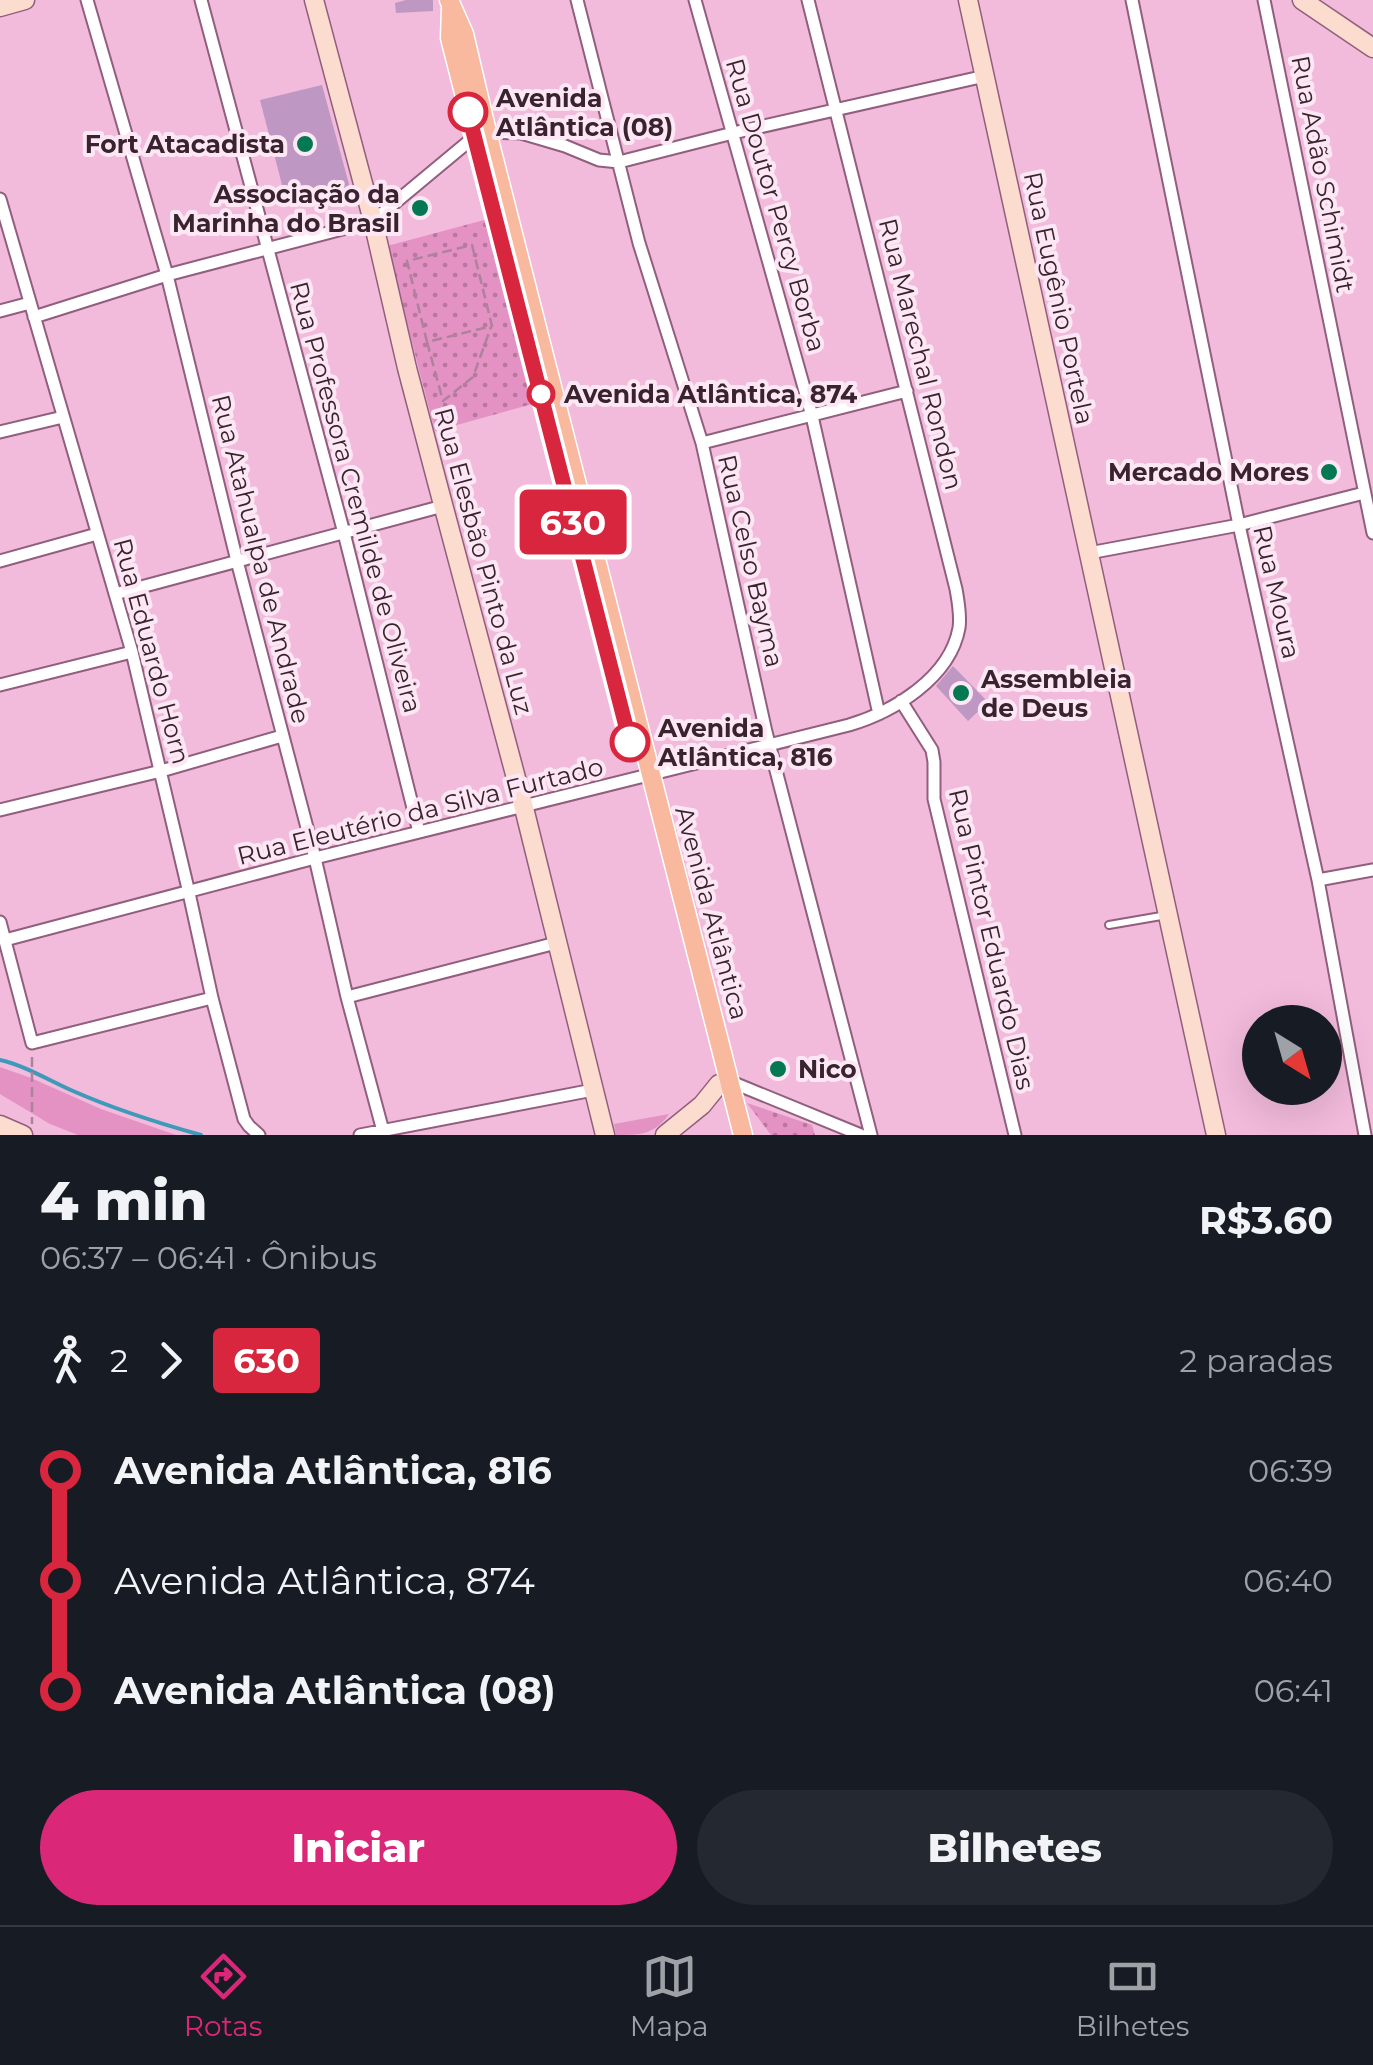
<!DOCTYPE html>
<html lang="pt">
<meta charset="utf-8">
<style>
body{margin:0;font-family:Montserrat,sans-serif;background:#242831;color:#f1f3f6;height:100vh;display:flex;flex-direction:column;font-size:38px;white-space:nowrap}
*{box-sizing:border-box;margin:0}
p{font-size:32px;color:#9ea1a6}
.icon{flex:none;width:55px;height:55px;fill:none;stroke:currentColor;stroke-width:2;stroke-linecap:round;stroke-linejoin:round}
.map{position:relative;height:1135px;overflow:hidden}
.side{display:flex;flex-direction:column;background:#171b24;flex:1}
.side>*{flex:none}
.badge{padding:0 20px;border-radius:8px;font-size:35px;line-height:65px}
.needle{width:65px;rotate:143deg}
.controls{position:absolute;left:1242px;top:1005px;display:grid;gap:20px}
.controls a{display:grid;place-items:center;width:100px;height:100px;border-radius:50%;background:#171b24;box-shadow:0 10px 40px #0002;font-size:50px}
.map>.badge{position:absolute;translate:-50% -50%;box-shadow:0 0 0 5px #fff}
.legs{display:flex;align-items:center;gap:15px;height:110px;padding:0 40px;font-size:32px}
.legs p{margin-inline-start:auto}
.summary{display:flex;align-items:center;justify-content:space-between;height:170px;padding:0 40px}
h1{font-size:55px;font-weight:800;line-height:75px}
.cta{display:flex;gap:20px;margin-top:auto;padding:20px 40px}
.cta a{flex:1;height:115px;border-radius:60px;background:#db2777;color:#fff;font-size:40px;font-weight:800;line-height:115px;text-align:center}
.cta a+a{background:#242831;color:#f1f3f6}
ul{padding:0 40px;list-style:none}
li{display:flex;align-items:center;gap:35px;height:110px;font-size:38px}
li i{display:grid;place-items:center;width:15px;height:100%;margin:0 12px;background:currentColor}
li i::after{content:'';width:25px;height:25px;margin:-12px;border:8px solid;border-radius:50%;background:#171b24}
li p{margin-inline-start:auto}
li:first-child i{background:linear-gradient(#0000 50%,currentColor 0)}
li:last-child i{background:linear-gradient(currentColor 50%,#0000 0)}
.dock{display:flex;justify-content:space-around;align-items:center;height:140px;border-top:2px solid #363941;background:#171b24;font-size:28px;color:#9ea1a6}
.dock a{display:grid;justify-items:center;gap:5px}
.dock .selected{color:#db2777}
.map>svg:first-child{display:block}
.green{fill:#e392c3}
.park{fill:url(#park-dots)}
.lines{fill:none;stroke-linecap:round;stroke-linejoin:round}
.stream{stroke:#3f9ab9;stroke-width:4}
.building{fill:#bf97c3}
.lane-casing{stroke:#915f7d;stroke-width:10}
.street-casing{stroke:#915f7d;stroke-width:15}
.secondary-casing{stroke:#915f7d;stroke-width:21}
.primary-casing{stroke:#fff;stroke-width:21}
.path{stroke:#ad829b;stroke-width:2.5;stroke-dasharray:10 5;stroke-linecap:butt}
.lane{stroke:#fff;stroke-width:6}
.street{stroke:#fff;stroke-width:11}
.secondary{stroke:#fbdcce;stroke-width:18}
.primary{stroke:#f8b99e;stroke-width:18}
.line-1-casing{stroke:#fff;stroke-width:22}
.line-1{stroke:#d7263d;stroke-width:15}
.stop-1-dot{fill:#fff;stroke:#d7263d;stroke-width:5}
.poi-dot{fill:#047853;stroke:#fee7f4;stroke-width:4}
.labels{text-anchor:middle;dominant-baseline:central;stroke-width:8;stroke-linejoin:round;paint-order:stroke}
.stop-label{font-size:25px;font-weight:bold;fill:#38232f;stroke:#fee7f4;text-anchor:start}
.poi-label{font-size:25px;font-weight:bold;fill:#38232f;stroke:#fee7f4;text-anchor:end}
.street-label{font-size:25px;fill:#38232f;stroke:#fee7f4}
</style>
<div class="map">
<svg width="1373" height="1135" viewBox="0 0 1373 1135">
<defs>
<pattern id="park-dots" width="8" height="8" patternUnits="userSpaceOnUse" patternTransform="scale(2.5)"><rect width="8" height="8" fill="#e392c3"/><path d="M2 2h.1M6 6h.1" fill="none" stroke="#b9779f" stroke-width="1.8" stroke-linecap="round"/></pattern>
</defs>
<rect width="100%" height="100%" fill="#f2badb"/>
<path class="green" d="M 0,1067 L 31,1078 L 101,1109 L 176,1135 L 78,1135 L 50,1124 L 0,1094 Z
M 669,1114 C 654,1135 640,1135 616,1135 L 614,1124 Z"/>
<path class="park" d="M 488,219 L 536,403 L 435,431 L 387,246 Z
M 747,1103 L 812,1125 L 815,1135 L 771,1135 Z"/>
<g class="lines">
<path class="stream" d="M 0,1060 C 26,1066 48,1080 73,1091 C 114,1109 158,1123 201,1135"/>
</g>
<path class="building" d="M 406,0 L 433,0 L 433,11 L 396,13 L 395,3 Z
M 322,85 L 350,188 L 287,204 L 260,100 Z
M 953,666 L 988,702 L 968,721 L 936,686 Z"/>
<g class="lines">
<defs>
<path id="lane" d="M 1109,925 L 1167,915"/>
<path id="street" d="M 87,0 L 167,275 L 237,561 L 315,858 L 347,997 L 383,1131
M 201,0 L 344,533 L 419,832
M 577,0 L 639,243 L 702,443 L 766,732 L 871,1135
M 695,0 L 812,416 L 879,714
M 1132,0 L 1239,525 L 1318,880 L 1365,1135
M 1264,0 L 1373,533
M 0,199 L 132,652 L 189,893 L 212,998 L 244,1119 L 249,1126 L 259,1135
M 0,311 L 30,303
M 34,317 L 167,275 L 373,221 L 474,137 L 487,132 L 521,133 L 565,146 L 599,160 L 619,162 L 733,133 L 985,76
M 0,432 L 63,417
M 702,443 L 907,391
M 1089,553 L 1239,525 L 1364,493
M 0,561 L 97,534
M 115,594 L 443,506
M 0,685 L 132,652
M 901,701 L 932,750 L 934,762 L 934,799 L 1015,1135
M 0,810 L 161,771 L 282,736
M 1318,880 L 1373,870
M 0,922 L 32,1043 L 212,998
M 5,940 L 315,858 L 849,725 C 893,712 950,678 959,628 C 961,615 958,601 956,589 L 808,0
M 347,997 L 556,943
M 729,1081 L 861,1135
M 360,1135 L 593,1090"/>
<path id="secondary" d="M 314,0 L 373,221 L 407,368 L 437,482 L 524,808 L 605,1135
M 968,0 L 1216,1135
M 1302,0 L 1373,48
M 0,7 L 25,0
M 0,1125 L 23,1135
M 665,1135 L 702,1105 L 719,1084 L 729,1081"/>
<path id="primary" d="M 449,0 L 464,34 L 487,132 L 743,1135
M 451,8 L 450,38 L 561,473"/>
</defs>
<use href="#lane" class="lane-casing"/>
<use href="#street" class="street-casing"/>
<use href="#secondary" class="secondary-casing"/>
<use href="#primary" class="primary-casing"/>
<path class="path" d="M 472,245 L 492,326 L 427,342 L 407,261 Z
M 427,342 L 443,401 L 473,377 L 491,327
M 32,1057 L 32,1124"/>
<use href="#lane" class="lane"/>
<use href="#street" class="street"/>
<use href="#secondary" class="secondary"/>
<use href="#primary" class="primary"/>
</g>
<g class="lines">
<defs>
<path id="line-1" d="M 468,112 L 630,742"/>
</defs>
<use href="#line-1" class="line-1-casing"/>
<use href="#line-1" class="line-1"/>
</g>
<g class="stop-1-dot">
<circle cx="468" cy="112" r="18"/>
<circle cx="541" cy="394" r="12"/>
<circle cx="630" cy="742" r="18"/>
</g>
<g class="poi-dot">
<circle cx="305" cy="144" r="10"/>
<circle cx="420" cy="208" r="10"/>
<circle cx="1329" cy="472" r="10"/>
<circle cx="961" cy="693" r="10"/>
<circle cx="778" cy="1069" r="10"/>
</g>
<g class="labels">
<g class="stop-label">
<text x="496" y="98">Avenida<tspan x="496" dy="29">Atlântica (08)</tspan></text>
<text x="564" y="394">Avenida Atlântica, 874</text>
<text x="658" y="728">Avenida<tspan x="658" dy="29">Atlântica, 816</tspan></text>
</g>
<g class="poi-label">
<text x="285" y="144">Fort Atacadista</text>
<text x="400" y="194">Associação da<tspan x="400" dy="29">Marinha do Brasil</tspan></text>
<text x="1309" y="472">Mercado Mores</text>
<text x="981" y="679" text-anchor="start">Assembleia<tspan x="981" dy="29">de Deus</tspan></text>
<text x="798" y="1069" text-anchor="start">Nico</text>
</g>
<g class="street-label">
<text transform="translate(1323 174) rotate(79)">Rua Adão Schimidt</text>
<text transform="translate(776 205) rotate(74)">Rua Doutor Percy Borba</text>
<text transform="translate(1059 298) rotate(78)">Rua Eugênio Portela</text>
<text transform="translate(921 354) rotate(76)">Rua Marechal Rondon</text>
<text transform="translate(356 497) rotate(75)">Rua Professora Cremilde de Oliveira</text>
<text transform="translate(261 559) rotate(76)">Rua Atahualpa de Andrade</text>
<text transform="translate(484 561) rotate(75)">Rua Elesbão Pinto da Luz</text>
<text transform="translate(751 561) rotate(77)">Rua Celso Bayma</text>
<text transform="translate(1277 592) rotate(77)">Rua Moura</text>
<text transform="translate(152 651) rotate(75)">Rua Eduardo Horn</text>
<text transform="translate(420 811) rotate(-14)">Rua Eleutério da Silva Furtado</text>
<text transform="translate(712 913) rotate(75)">Avenida Atlântica</text>
<text transform="translate(992 939) rotate(77)">Rua Pintor Eduardo Dias</text>
</g>
</g>
</svg>
<div class="controls">
<a><svg class="needle" viewBox="-14 -14 28 28"><path d="M0-13l5 13h-10z" fill="#e53935"/><path d="M0 13l5-13h-10z" fill="#9ea1a6"/></svg></a>
</div>
<b class="badge" style="left:573px;top:522px;background:#d7263d;color:#fff">630</b>
</div>
<section class="side">
<div class="summary"><div><h1>4 min</h1><p>06:37 – 06:41 · Ônibus</p></div><b>R$3.60</b></div>
<div class="legs"><svg class="icon" aria-label="walk" viewBox="0 0 24 24"><circle cx="13" cy="4" r="2"/><path d="M13 8l-2 6 4 7M11 14l-3 7M7 12l3-4h3l4 4"/></svg>2<svg class="icon" aria-label="forward" viewBox="0 0 24 24"><path d="M9 5l7 7-7 7"/></svg><b class="badge" style="background:#d7263d;color:#fff">630</b><p>2 paradas</p></div>
<ul>
<li><i style="color:#d7263d"></i><b>Avenida Atlântica, 816</b><p>06:39</p></li>
<li><i style="color:#d7263d"></i><span>Avenida Atlântica, 874</span><p>06:40</p></li>
<li><i style="color:#d7263d"></i><b>Avenida Atlântica (08)</b><p>06:41</p></li>
</ul>
<div class="cta"><a>Iniciar</a><a>Bilhetes</a></div>
</section>
<nav class="dock">
<a class="selected"><svg class="icon" aria-label="directions" viewBox="0 0 24 24"><path d="M12 3l9 9-9 9-9-9zM9 14v-3h6M13 9l2 2-2 2"/></svg>Rotas</a>
<a><svg class="icon" aria-label="map" viewBox="0 0 24 24"><path d="M3 6l6-2 6 2 6-2v14l-6 2-6-2-6 2zM9 4v14M15 6v14"/></svg>Mapa</a>
<a><svg class="icon" aria-label="tickets" viewBox="0 0 24 24"><path d="M3 7h18v10H3zM15 7v10"/></svg>Bilhetes</a>
</nav>
